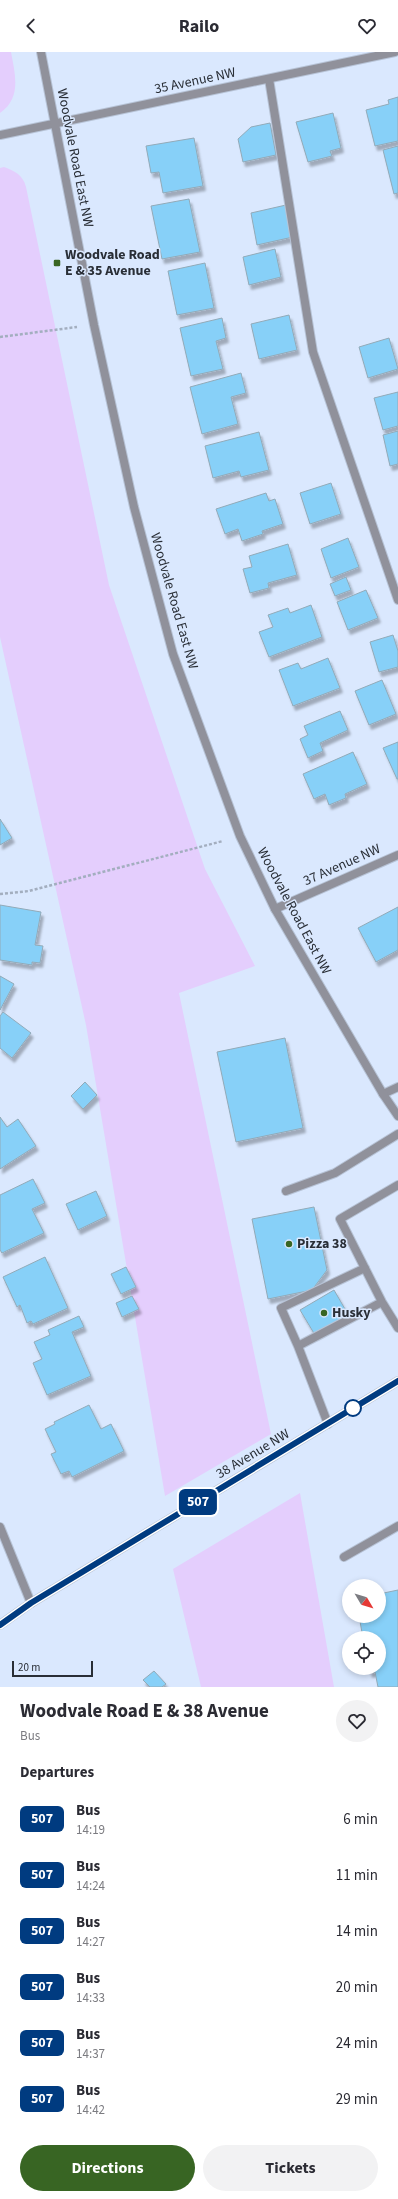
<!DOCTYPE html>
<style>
body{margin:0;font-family:"Source Sans 3",sans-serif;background:#f2f2f3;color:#2b2b33;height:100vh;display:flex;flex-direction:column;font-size:15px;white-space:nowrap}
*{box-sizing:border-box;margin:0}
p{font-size:13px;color:#7c7c81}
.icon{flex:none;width:22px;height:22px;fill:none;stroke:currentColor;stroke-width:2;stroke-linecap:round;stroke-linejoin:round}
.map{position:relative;height:1635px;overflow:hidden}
.side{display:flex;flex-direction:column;background:#fff;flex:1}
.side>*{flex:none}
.badge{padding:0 8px;border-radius:6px;font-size:14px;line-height:26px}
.needle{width:26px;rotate:128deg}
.controls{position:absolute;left:342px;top:1527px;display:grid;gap:8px}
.controls a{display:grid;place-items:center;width:44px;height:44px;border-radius:50%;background:#fff;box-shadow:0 2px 6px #0003;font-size:20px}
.scale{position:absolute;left:12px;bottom:10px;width:81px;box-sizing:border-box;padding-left:4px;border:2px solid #292e36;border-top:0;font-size:11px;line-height:14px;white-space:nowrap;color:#292e36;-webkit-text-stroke:3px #dae8fe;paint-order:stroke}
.map>.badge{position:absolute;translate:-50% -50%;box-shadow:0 0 0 2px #fff}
h2{padding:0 20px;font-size:15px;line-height:36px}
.round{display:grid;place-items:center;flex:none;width:42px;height:42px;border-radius:21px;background:#f2f2f3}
.summary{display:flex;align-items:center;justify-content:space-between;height:68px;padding:0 20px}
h1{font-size:19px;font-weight:700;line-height:30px}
.action{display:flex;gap:8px;margin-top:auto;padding:8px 20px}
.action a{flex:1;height:46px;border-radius:24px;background:#386523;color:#fff;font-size:16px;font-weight:700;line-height:46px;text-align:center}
.action a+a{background:#f2f2f3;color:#2b2b33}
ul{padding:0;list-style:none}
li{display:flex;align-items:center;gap:12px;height:56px;padding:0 20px}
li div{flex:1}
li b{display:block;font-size:15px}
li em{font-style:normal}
li .badge{min-width:44px;font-weight:700;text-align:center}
header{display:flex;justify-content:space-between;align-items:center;height:52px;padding:0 20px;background:#fff;font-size:18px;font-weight:700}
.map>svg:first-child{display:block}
.green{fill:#e4cefd}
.building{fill:#87d0f8;stroke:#92aab8;filter:url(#shadow)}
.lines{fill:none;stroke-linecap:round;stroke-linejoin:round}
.service-casing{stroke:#b7c3d6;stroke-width:10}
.minor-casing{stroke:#b7c3d6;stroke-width:10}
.tertiary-casing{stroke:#b7c3d6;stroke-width:10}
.path{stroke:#a3aebf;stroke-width:2.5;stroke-dasharray:3 2;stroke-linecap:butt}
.service{stroke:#90919b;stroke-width:8}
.minor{stroke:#90919b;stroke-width:8}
.tertiary{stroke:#90919b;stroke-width:8}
.line-casing{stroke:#fff;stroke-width:9}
.line{stroke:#003b80;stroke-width:6}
.poi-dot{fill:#386523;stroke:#dae8fe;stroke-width:1.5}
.stop-dot{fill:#fff;stroke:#003b80;stroke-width:2}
.labels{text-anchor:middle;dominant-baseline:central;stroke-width:3;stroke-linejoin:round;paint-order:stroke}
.street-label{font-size:14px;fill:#292e36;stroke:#dae8fe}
.poi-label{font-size:14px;font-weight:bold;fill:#292e36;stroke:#dae8fe;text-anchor:start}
</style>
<header><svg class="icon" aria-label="back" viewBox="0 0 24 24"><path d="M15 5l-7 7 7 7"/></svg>Railo<svg class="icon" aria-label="heart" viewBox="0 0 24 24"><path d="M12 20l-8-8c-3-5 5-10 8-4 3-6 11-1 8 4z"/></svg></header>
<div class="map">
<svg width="398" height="1635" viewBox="0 0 398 1635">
<defs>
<filter id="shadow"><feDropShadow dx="2.5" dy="4.5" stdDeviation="1" flood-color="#0004"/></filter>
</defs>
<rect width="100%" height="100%" fill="#dae8fe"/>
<path class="green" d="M 0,0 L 11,0 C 15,22 22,46 0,61 Z
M 4,115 C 15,119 23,123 26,135 L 109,533 L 205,817 L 255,914 L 179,941 L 271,1382 L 165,1444 L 86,973 L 0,585 L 0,116 Z
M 300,1441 L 334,1635 L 201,1635 L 173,1517 Z"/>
<path class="building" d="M 398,45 L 398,89 L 375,94 L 366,58 L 389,52 L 388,48 Z
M 333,61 L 341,96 L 330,99 L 332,104 L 308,110 L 296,70 Z
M 270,71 L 276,103 L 243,110 L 238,87 L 251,75 Z
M 194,86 L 203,134 L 163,141 L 159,120 L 151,121 L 146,94 Z
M 398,94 L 398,141 L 394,142 L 383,98 Z
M 189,147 L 200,200 L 162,207 L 151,154 Z
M 286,153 L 293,185 L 257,193 L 251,161 Z
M 275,197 L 281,225 L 249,233 L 243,205 Z
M 205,211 L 214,256 L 177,263 L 168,219 Z
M 289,263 L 297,298 L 259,307 L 251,272 Z
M 222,266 L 226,286 L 216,289 L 223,317 L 191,324 L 180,276 Z
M 389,286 L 398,317 L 368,326 L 359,295 Z
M 241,321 L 246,341 L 231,345 L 238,372 L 202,382 L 190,335 Z
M 398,340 L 398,374 L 383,378 L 374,346 Z
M 398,379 L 398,412 L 390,414 L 383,383 Z
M 259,380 L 269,418 L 241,425 L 239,419 L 213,426 L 205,394 Z
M 331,431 L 341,462 L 310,472 L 300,441 Z
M 266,441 L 269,449 L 275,447 L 283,472 L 262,479 L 263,482 L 242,489 L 238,477 L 225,482 L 216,457 Z
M 348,486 L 359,515 L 331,526 L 321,497 Z
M 288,492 L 297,523 L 268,531 L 269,536 L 250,541 L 243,517 L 252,515 L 249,504 Z
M 346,525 L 351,538 L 335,544 L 330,532 Z
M 366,538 L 378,566 L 348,578 L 337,550 Z
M 311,553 L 322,585 L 269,605 L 259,580 L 273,575 L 268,563 L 288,556 L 290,561 Z
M 393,583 L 398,599 L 398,615 L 379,620 L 370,590 Z
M 328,606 L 340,636 L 293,654 L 279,618 L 298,611 L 301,617 Z
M 382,628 L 396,662 L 369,673 L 355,639 Z
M 340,659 L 348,678 L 320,691 L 323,699 L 308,706 L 300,687 L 308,683 L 304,674 Z
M 398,690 L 398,727 L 397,727 L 383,696 Z
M 353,700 L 367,732 L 345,742 L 346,746 L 329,753 L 325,742 L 314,747 L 303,722 Z
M 0,767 L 12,786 L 0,793 Z
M 0,853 L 41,860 L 35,893 L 43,894 L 40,911 L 32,910 L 32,913 L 0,908 Z
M 398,855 L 398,898 L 376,910 L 358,876 Z
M 0,924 L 14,932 L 0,958 Z
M 3,960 L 31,981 L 12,1006 L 0,996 L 0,964 Z
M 285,986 L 303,1076 L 236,1090 L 217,1000 Z
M 85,1030 L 97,1043 L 83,1057 L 71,1044 Z
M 0,1065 L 7,1075 L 18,1067 L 36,1094 L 0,1117 Z
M 33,1127 L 45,1151 L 32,1157 L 44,1181 L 2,1201 L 0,1198 L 0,1143 Z
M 96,1139 L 107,1164 L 78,1178 L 66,1152 Z
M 314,1155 L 327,1218 L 312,1238 L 268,1247 L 252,1167 Z
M 45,1205 L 68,1256 L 33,1272 L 31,1269 L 27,1271 L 20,1253 L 17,1255 L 3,1225 Z
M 126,1215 L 136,1235 L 121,1242 L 111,1222 Z
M 334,1238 L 349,1264 L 315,1283 L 300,1258 Z
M 132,1244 L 139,1257 L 122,1265 L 116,1251 Z
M 79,1264 L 84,1275 L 72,1280 L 91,1324 L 47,1343 L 33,1311 L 42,1307 L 34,1290 L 50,1283 L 48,1278 Z
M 89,1353 L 101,1377 L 111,1372 L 124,1399 L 72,1425 L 69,1419 L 61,1422 L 51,1402 L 56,1400 L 45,1377 L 55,1372 L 54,1370 Z
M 398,1538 L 398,1635 L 378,1635 L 375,1620 L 370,1621 L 369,1616 L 379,1616 L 379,1586 L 363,1586 L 359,1564 L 379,1564 L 379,1542 Z
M 154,1619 L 166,1632 L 162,1635 L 150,1635 L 143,1628 Z"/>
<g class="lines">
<defs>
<path id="service" d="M 269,27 L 313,300 L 398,548
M 383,1042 L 398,1035
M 398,1133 L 340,1167 L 382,1250 L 398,1276
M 286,1139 L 335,1121 L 398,1082
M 298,1294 L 382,1250
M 328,1372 L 298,1294 L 281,1256 L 365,1216
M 344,1505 L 398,1474"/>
<path id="minor" d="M 0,83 L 395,0
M 275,857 L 398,803
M 0,1475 L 31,1551"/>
<path id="tertiary" d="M 41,0 L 94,273 L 134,455 L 173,602 L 240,784 L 275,857 L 383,1042 L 398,1064
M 0,1573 L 31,1551 L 398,1329"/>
</defs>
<use href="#service" class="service-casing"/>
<use href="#minor" class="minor-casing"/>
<use href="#tertiary" class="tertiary-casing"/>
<path class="path" d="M 0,285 L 77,275
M 0,842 L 29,839 L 223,789"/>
<use href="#service" class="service"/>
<use href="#minor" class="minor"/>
<use href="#tertiary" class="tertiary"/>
</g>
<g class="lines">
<defs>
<path id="line" d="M 0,1573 L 31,1551 L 398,1329"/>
</defs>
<use href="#line" class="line-casing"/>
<use href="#line" class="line"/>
</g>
<g class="poi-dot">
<rect x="53" y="207" width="8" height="8" rx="2"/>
<circle cx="289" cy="1192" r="4"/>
<circle cx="324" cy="1261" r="4"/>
</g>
<circle class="stop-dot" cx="353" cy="1356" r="8"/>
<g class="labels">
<g class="street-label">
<text transform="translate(195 29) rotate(-12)">35 Avenue NW</text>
<text transform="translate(75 106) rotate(79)">Woodvale Road East NW</text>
<text transform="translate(174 549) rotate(74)">Woodvale Road East NW</text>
<text transform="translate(342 813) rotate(-24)">37 Avenue NW</text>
<text transform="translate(294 859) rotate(62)">Woodvale Road East NW</text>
<text transform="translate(253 1402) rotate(-31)">38 Avenue NW</text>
</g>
<g class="poi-label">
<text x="65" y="203">Woodvale Road<tspan x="65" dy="16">E &amp; 35 Avenue</tspan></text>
<text x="297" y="1192">Pizza 38</text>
<text x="332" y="1261">Husky</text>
</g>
</g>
</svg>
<div class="controls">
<a><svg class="needle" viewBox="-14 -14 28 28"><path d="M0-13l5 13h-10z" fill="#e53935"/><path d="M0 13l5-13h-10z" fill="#7c7c81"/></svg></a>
<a><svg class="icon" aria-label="locate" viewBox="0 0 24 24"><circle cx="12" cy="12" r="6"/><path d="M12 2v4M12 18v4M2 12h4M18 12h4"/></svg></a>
</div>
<div class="scale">20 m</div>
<b class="badge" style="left:198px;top:1450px;background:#003b80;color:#fff">507</b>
</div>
<section class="side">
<div class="summary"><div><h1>Woodvale Road E &amp; 38 Avenue</h1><p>Bus</p></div><a class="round"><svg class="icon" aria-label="heart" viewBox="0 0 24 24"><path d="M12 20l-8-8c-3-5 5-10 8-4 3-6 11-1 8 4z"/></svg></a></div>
<h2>Departures</h2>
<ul>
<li><span class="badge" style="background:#003b80;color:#fff">507</span><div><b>Bus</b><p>14:19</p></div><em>6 min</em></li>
<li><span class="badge" style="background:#003b80;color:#fff">507</span><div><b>Bus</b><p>14:24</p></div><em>11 min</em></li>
<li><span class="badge" style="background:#003b80;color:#fff">507</span><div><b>Bus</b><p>14:27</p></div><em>14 min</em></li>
<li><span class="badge" style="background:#003b80;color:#fff">507</span><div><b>Bus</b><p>14:33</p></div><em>20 min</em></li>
<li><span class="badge" style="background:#003b80;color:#fff">507</span><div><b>Bus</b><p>14:37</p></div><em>24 min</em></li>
<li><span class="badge" style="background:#003b80;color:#fff">507</span><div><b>Bus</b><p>14:42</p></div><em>29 min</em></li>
</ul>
<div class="action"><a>Directions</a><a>Tickets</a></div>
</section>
